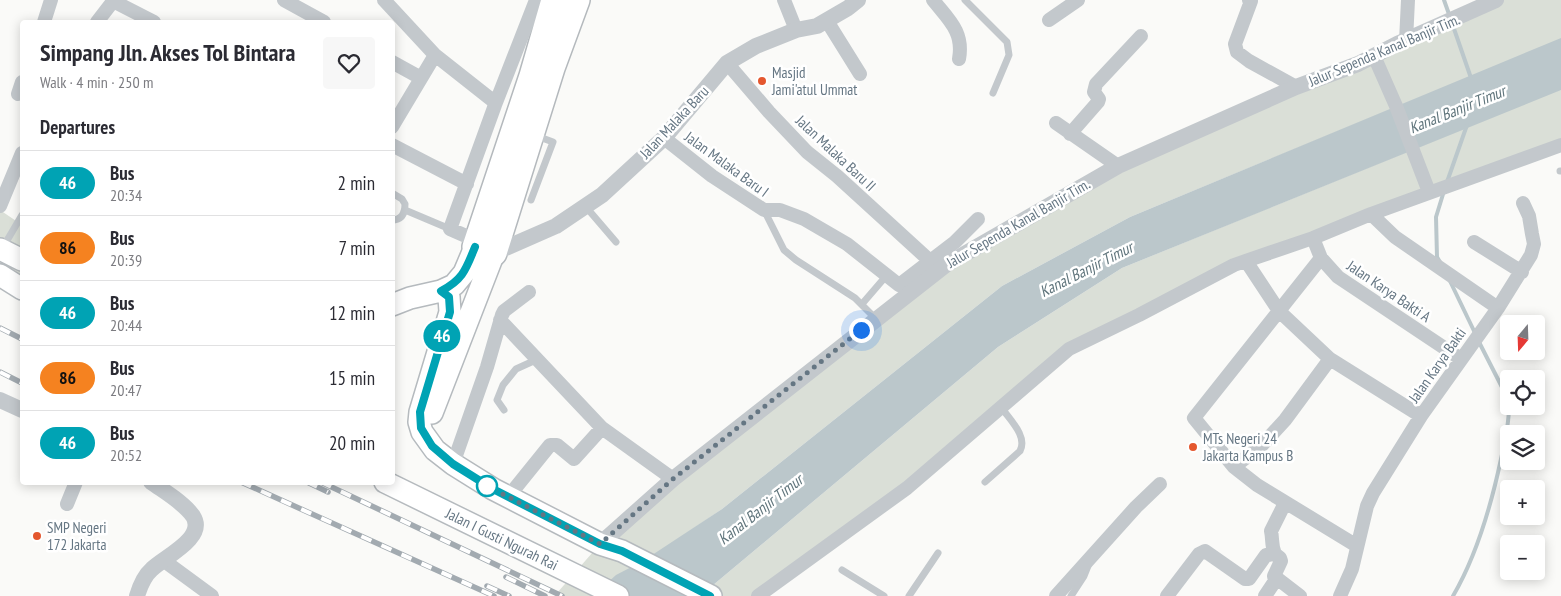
<!DOCTYPE html>
<meta charset="utf-8">
<style>
body{margin:0;font-family:"PT Sans Narrow",sans-serif;background:#f7f7f7;color:#2b2b33;height:100vh;display:flex;flex-direction:column;font-size:19px;white-space:nowrap}
*{box-sizing:border-box;margin:0}
p{font-size:16px;color:#7c7c81}
.icon{flex:none;width:28px;height:28px;fill:none;stroke:currentColor;stroke-width:2;stroke-linecap:round;stroke-linejoin:round}
.map{position:relative;flex:1;overflow:hidden}
.sheet{position:absolute;left:20px;top:20px;width:375px;height:465px;display:flex;flex-direction:column;background:#fff;border-radius:5px;box-shadow:0 2px 12px #0003}
.sheet>*{flex:none}
.badge{padding:0 10px;border-radius:16px;font-size:18px;line-height:32px}
.needle{width:32px;rotate:199deg}
.fabs{position:absolute;left:1500px;top:315px;display:grid;gap:10px}
.fabs a{display:grid;place-items:center;width:45px;height:45px;border-radius:5px;background:#fff;box-shadow:0 2px 12px #0003;font-size:25px}
.you{position:absolute;width:25px;height:25px;margin:-12px;border:4px solid #fff;border-radius:50%;background:#1a73e8;box-shadow:0 0 0 8px #1a73e833}
.map>.badge{position:absolute;translate:-50% -50%;box-shadow:0 0 0 2px #fff}
h2{padding:0 20px;font-size:19px;line-height:45px}
.round{display:grid;place-items:center;flex:none;width:52px;height:52px;border-radius:5px;background:#f7f7f7}
.head{display:flex;align-items:center;justify-content:space-between;height:85px;padding:0 20px}
h1{font-size:24px;font-weight:700;line-height:38px}
ul{padding:0;list-style:none}
li{display:flex;align-items:center;gap:15px;height:65px;padding:0 20px;border-top:1px solid #e1e1e2}
li div{flex:1}
li b{display:block;font-size:19px}
li em{font-style:normal}
li .badge{min-width:55px;font-weight:700;text-align:center}
.map>svg:first-child{display:block}
.green{fill:#dadfd7}
.water{fill:#bbc7cb}
.lines{fill:none;stroke-linecap:round;stroke-linejoin:round}
.stream{stroke:#bbc7cb;stroke-width:4}
.primary-casing{stroke:#b5babe;stroke-width:24}
.motorway-casing{stroke:#b4b9bd;stroke-width:28}
.service{stroke:#c3c8cc;stroke-width:7}
.minor{stroke:#c3c8cc;stroke-width:14}
.tertiary{stroke:#c3c8cc;stroke-width:16}
.primary{stroke:#fff;stroke-width:21}
.motorway{stroke:#fff;stroke-width:25}
.rail-casing{stroke:#a2aab0;stroke-width:5.5}
.rail{stroke:#fff;stroke-width:4;stroke-dasharray:11;stroke-linecap:butt}
.line-casing{stroke:#fff;stroke-width:11}
.line{stroke:#00a3b4;stroke-width:8}
.walk{stroke:#657683;stroke-width:5;stroke-dasharray:0 9}
.poi-dot{fill:#e4572e;stroke:#fff;stroke-width:2}
.stop-dot{fill:#fff;stroke:#00a3b4;stroke-width:2.5}
.labels{text-anchor:middle;dominant-baseline:central;stroke-width:5;stroke-linejoin:round;paint-order:stroke}
.street-label{font-size:15px;fill:#657683;stroke:#fff}
.poi-label{font-size:15px;fill:#657683;stroke:#fff;text-anchor:start}
.water-label{font-size:16px;font-style:italic;fill:#60757c;stroke:#fff}
</style>
<div class="map">
<svg width="1561" height="596" viewBox="0 0 1561 596">
<rect width="100%" height="100%" fill="#fafaf8"/>
<path class="green" d="M 1496,0 L 1561,0 L 1561,39 L 1130,217 L 1002,286 L 722,509 L 594,596 L 562,596 L 557,593 L 600,544 L 926,280 L 1118,166 Z
M 1561,89 L 1561,145 L 1235,265 L 1069,349 L 907,488 L 758,596 L 700,596 L 998,347 L 1122,268 Z
M 0,210 L 22,225 L 22,297 L 0,284 Z"/>
<path class="water" d="M 1561,38 L 1561,90 L 1122,268 L 998,347 L 700,596 L 593,596 L 616,575 L 643,561 L 722,509 L 1002,286 L 1130,217 Z"/>
<g class="lines">
<path class="stream" d="M 1444,0 L 1450,17
M 1452,23 L 1471,78
M 1447,182 L 1467,125
M 1440,262 L 1437,257 L 1436,217 L 1444,191
M 1450,281 L 1475,333
M 1479,342 L 1509,401 L 1509,406
M 1453,596 C 1477,555 1491,506 1501,459 C 1505,442 1509,424 1509,406"/>
<defs>
<path id="primary" d="M 0,249 L 22,260
M 0,275 L 22,289
M 441,291 L 449,297 L 450,312 L 420,412 L 419,422 L 422,432 L 435,450 L 453,464 L 493,489 L 600,544 L 622,551 L 711,596
M 392,305 L 410,298 L 441,291 L 454,285 L 464,273 L 475,247 L 494,253 L 432,413
M 385,482 L 618,596"/>
<path id="motorway" d="M 475,247 L 532,76 L 554,0
M 494,253 L 552,68 L 577,0"/>
</defs>
<use href="#primary" class="primary-casing"/>
<use href="#motorway" class="motorway-casing"/>
<path class="service" d="M 965,0 L 1007,42 L 1009,55 L 993,93
M 1560,171 L 1561,171
M 392,193 L 402,199 L 405,204 C 405,213 402,220 392,220
M 531,200 L 553,142 L 534,135
M 586,207 L 616,242
M 405,210 L 450,229
M 764,210 L 784,250 L 796,260 L 855,298 L 876,319
M 2,249 L 22,215
M 862,304 L 887,275
M 504,410 L 497,400 L 503,385 L 516,369 L 538,359
M 985,482 L 1020,451 C 1028,436 1009,419 1001,407
M 842,570 L 884,596
M 909,596 L 938,553
M 1071,596 L 1084,576 L 1088,566"/>
<path class="minor" d="M 284,0 L 324,22
M 384,0 L 435,55 L 492,100 L 495,105
M 784,0 L 796,30
M 933,0 C 949,20 964,32 959,59
M 1249,0 L 1251,1 L 1235,44 L 1237,52 L 1249,61 L 1296,87
M 113,1 L 154,22
M 1049,20 L 1078,0
M 827,21 L 860,74
M 44,22 L 51,0
M 97,22 L 114,0
M 1406,41 L 1408,0
M 1374,56 L 1396,106 L 1429,192
M 392,62 L 421,78
M 727,63 L 769,112 L 807,152 L 837,176 L 929,260
M 18,94 L 22,82
M 1056,123 L 1118,166
M 392,127 L 435,55
M 1070,134 L 1098,102 L 1099,99 L 1094,92 L 1096,84 L 1141,36
M 664,138 L 712,176 L 764,210 L 780,210 L 804,219 L 847,244 L 899,285 L 955,242 L 978,219
M 392,145 L 467,184
M 0,206 L 22,153
M 1371,214 L 1395,237 L 1498,308
M 466,236 L 450,229 L 495,105 L 536,0
M 1313,238 L 1321,258 L 1338,277 L 1461,359
M 1474,242 L 1522,272
M 1321,258 L 1194,418 L 1234,467 L 1257,485 L 1357,546
M 1246,261 L 1279,311 L 1330,359 L 1421,416
M 500,320 L 602,428 L 673,479
M 453,464 L 487,367 L 502,315 L 504,311 L 529,292
M 1234,467 L 1262,445 L 1285,420 L 1330,359
M 508,497 L 550,445 L 557,445 L 574,459 L 602,428
M 67,504 L 76,482
M 163,560 L 212,596
M 1274,576 L 1300,596
M 758,596 L 907,488 L 1069,349 L 1139,315 L 1234,265 L 1313,238 L 1371,214 L 1561,145
M 1056,596 L 1136,507 L 1160,484
M 1167,596 L 1199,554 L 1205,551 L 1245,579 L 1249,579 L 1266,555 L 1275,554 C 1271,545 1273,540 1271,531 L 1285,503
M 1265,596 L 1275,581 L 1274,576 L 1281,561 L 1280,558 L 1275,554
M 1340,596 L 1352,569 L 1367,506 L 1373,493 L 1421,416 L 1498,308 L 1531,255 L 1534,244 L 1532,234 L 1529,216 L 1523,203"/>
<path class="tertiary" d="M 494,253 L 556,226 L 602,195 L 664,138 L 727,63 L 756,46 L 796,30 L 817,26 L 848,8 L 858,0
M 0,400 L 22,410
M 600,544 L 673,479 L 947,264 L 1118,166 L 1296,87 L 1358,64 L 1397,44 L 1496,0
M 137,596 C 140,586 144,576 152,569 C 164,557 207,538 193,516 C 183,502 165,492 151,482"/>
<use href="#primary" class="primary"/>
<use href="#motorway" class="motorway"/>
<defs>
<path id="rail" d="M 0,328 L 22,339
M 0,372 L 22,383
M 241,482 L 494,596
M 307,482 L 328,492
M 321,482 L 562,596
M 506,577 L 545,596
M 487,586 L 509,596"/>
</defs>
<use href="#rail" class="rail-casing"/>
<use href="#rail" class="rail"/>
</g>
<g class="lines">
<defs>
<path id="line" d="M 475,247 C 466,269 463,280 441,291 L 449,297 L 450,312 L 420,412 L 421,428 L 432,446 L 453,464 L 493,489 L 600,544 L 622,551 L 710,596"/>
</defs>
<use href="#line" class="line-casing"/>
<use href="#line" class="line"/>
<path class="walk" d="M 487,486 L 600,544 L 673,479 L 861,330"/>
</g>
<g class="poi-dot">
<circle cx="762" cy="81" r="5"/>
<circle cx="1193" cy="447" r="5"/>
<circle cx="37" cy="536" r="5"/>
</g>
<circle class="stop-dot" cx="487" cy="486" r="10"/>
<g class="labels">
<g class="street-label">
<text transform="translate(1384 50) rotate(-23)">Jalur Sependa Kanal Banjir Tim.</text>
<text transform="translate(674 122) rotate(-47)">Jalan Malaka Baru</text>
<text transform="translate(836 153) rotate(43)">Jalan Malaka Baru II</text>
<text transform="translate(727 164) rotate(36)">Jalan Malaka Baru I</text>
<text transform="translate(1018 223) rotate(-30)">Jalur Sependa Kanal Banjir Tim.</text>
<text transform="translate(1389 291) rotate(34)">Jalan Karya Bakti A</text>
<text transform="translate(1437 365) rotate(-55)">Jalan Karya Bakti</text>
<text transform="translate(502 539) rotate(26)">Jalan I Gusti Ngurah Rai</text>
</g>
<g class="poi-label">
<text x="772" y="72">Masjid<tspan x="772" dy="17">Jami'atul Ummat</tspan></text>
<text x="1203" y="438">MTs Negeri 24<tspan x="1203" dy="17">Jakarta Kampus B</tspan></text>
<text x="47" y="527">SMP Negeri<tspan x="47" dy="17">172 Jakarta</tspan></text>
</g>
<g class="water-label">
<text transform="translate(1457 109) rotate(-22)">Kanal Banjir Timur</text>
<text transform="translate(1086 269) rotate(-27)">Kanal Banjir Timur</text>
<text transform="translate(760 509) rotate(-38)">Kanal Banjir Timur</text>
</g>
</g>
</svg>
<div class="fabs">
<a><svg class="needle" viewBox="-14 -14 28 28"><path d="M0-13l5 13h-10z" fill="#e53935"/><path d="M0 13l5-13h-10z" fill="#7c7c81"/></svg></a>
<a><svg class="icon" aria-label="locate" viewBox="0 0 24 24"><circle cx="12" cy="12" r="6"/><path d="M12 2v4M12 18v4M2 12h4M18 12h4"/></svg></a>
<a><svg class="icon" aria-label="layers" viewBox="0 0 24 24"><path d="M12 4l9 5-9 5-9-5zM3 14l9 5 9-5"/></svg></a>
<a>+</a>
<a>−</a>
</div>
<div class="you" style="left:861px;top:330px"></div>
<b class="badge" style="left:442px;top:336px;background:#00a3b4;color:#fff">46</b>
<section class="sheet">
<div class="head"><div><h1>Simpang Jln. Akses Tol Bintara</h1><p>Walk · 4 min · 250 m</p></div><a class="round"><svg class="icon" aria-label="heart" viewBox="0 0 24 24"><path d="M12 20l-8-8c-3-5 5-10 8-4 3-6 11-1 8 4z"/></svg></a></div>
<h2>Departures</h2>
<ul>
<li><span class="badge" style="background:#00a3b4;color:#fff">46</span><div><b>Bus</b><p>20:34</p></div><em>2 min</em></li>
<li><span class="badge" style="background:#f58220;color:#111">86</span><div><b>Bus</b><p>20:39</p></div><em>7 min</em></li>
<li><span class="badge" style="background:#00a3b4;color:#fff">46</span><div><b>Bus</b><p>20:44</p></div><em>12 min</em></li>
<li><span class="badge" style="background:#f58220;color:#111">86</span><div><b>Bus</b><p>20:47</p></div><em>15 min</em></li>
<li><span class="badge" style="background:#00a3b4;color:#fff">46</span><div><b>Bus</b><p>20:52</p></div><em>20 min</em></li>
</ul>
</section>
</div>
